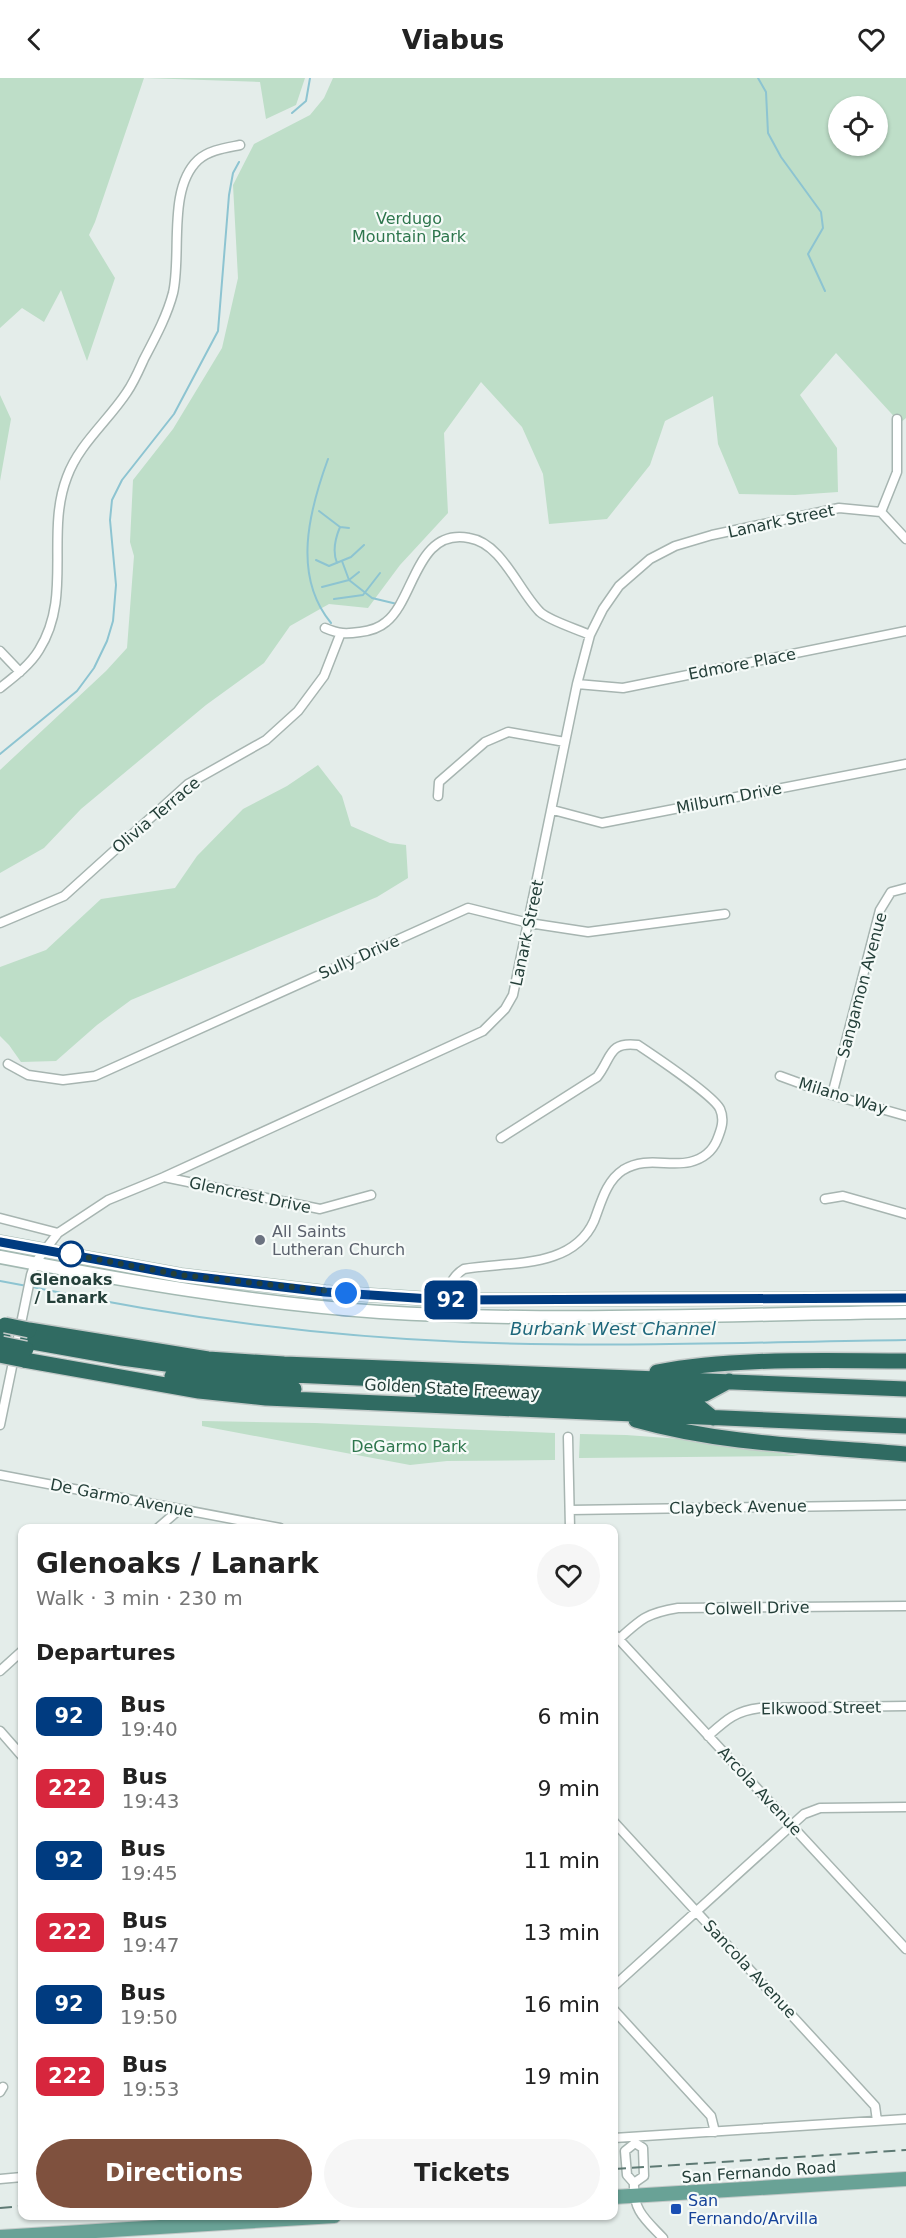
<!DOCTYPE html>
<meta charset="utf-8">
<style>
body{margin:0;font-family:"DejaVu Sans",sans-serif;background:#f6f6f6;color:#222;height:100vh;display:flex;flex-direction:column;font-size:22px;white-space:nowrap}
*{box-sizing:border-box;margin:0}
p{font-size:20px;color:#767676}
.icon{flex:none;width:33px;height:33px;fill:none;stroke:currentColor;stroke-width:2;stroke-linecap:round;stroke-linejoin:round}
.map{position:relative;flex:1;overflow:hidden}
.sheet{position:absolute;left:18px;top:1446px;width:600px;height:696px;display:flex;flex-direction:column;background:#fff;border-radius:12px;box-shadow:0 2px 4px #0004}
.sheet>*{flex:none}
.badge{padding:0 12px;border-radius:9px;font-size:21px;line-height:39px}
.fabs{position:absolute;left:828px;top:18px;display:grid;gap:12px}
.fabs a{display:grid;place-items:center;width:60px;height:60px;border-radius:50%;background:#fff;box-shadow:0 2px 4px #0004;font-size:30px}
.you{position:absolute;width:30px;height:30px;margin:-15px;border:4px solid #fff;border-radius:50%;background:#1a73e8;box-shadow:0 0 0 9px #1a73e833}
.map>.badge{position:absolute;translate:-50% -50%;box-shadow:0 0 0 3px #fff}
h2{padding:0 18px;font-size:22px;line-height:54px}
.round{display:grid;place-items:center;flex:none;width:63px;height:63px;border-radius:32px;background:#f6f6f6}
.summary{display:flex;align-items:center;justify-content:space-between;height:102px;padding:0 18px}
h1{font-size:28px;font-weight:700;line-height:45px}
.button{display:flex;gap:12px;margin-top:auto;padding:12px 18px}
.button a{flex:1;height:69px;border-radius:36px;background:#7f513e;color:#fff;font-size:24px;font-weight:700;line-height:69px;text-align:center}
.button a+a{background:#f6f6f6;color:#222}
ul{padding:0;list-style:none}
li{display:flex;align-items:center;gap:18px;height:72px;padding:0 18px}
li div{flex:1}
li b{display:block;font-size:22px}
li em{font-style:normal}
li .badge{min-width:66px;font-weight:700;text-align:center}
header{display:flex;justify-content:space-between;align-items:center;height:78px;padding:0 18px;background:#fff;font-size:27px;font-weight:700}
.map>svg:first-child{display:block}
.green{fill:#bedec8;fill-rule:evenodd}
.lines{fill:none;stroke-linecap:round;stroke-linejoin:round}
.stream{stroke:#8dc4d1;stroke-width:2}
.street-casing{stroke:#a7b5b1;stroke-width:11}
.secondary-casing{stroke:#a3b9b2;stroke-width:15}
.primary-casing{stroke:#c2c9c8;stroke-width:16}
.highway-casing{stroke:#c2c9c8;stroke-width:18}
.street{stroke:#fff;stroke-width:8}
.secondary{stroke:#fff;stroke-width:12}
.primary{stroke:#69a296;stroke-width:14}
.highway{stroke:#306b62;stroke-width:15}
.rail{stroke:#5e7a74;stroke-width:2;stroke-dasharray:12 6;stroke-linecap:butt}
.highway-bridge-casing{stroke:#c2c9c8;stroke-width:18;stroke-linecap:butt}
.highway-bridge{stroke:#306b62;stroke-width:15}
.line-casing{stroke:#fff;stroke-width:14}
.line{stroke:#003b80;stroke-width:9}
.walk{stroke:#243f39;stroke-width:6;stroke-dasharray:0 10.8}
.worship-dot{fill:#6b7280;stroke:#f5faf8;stroke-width:2}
.stop-dot{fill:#fff;stroke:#003b80;stroke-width:3}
.transit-dot{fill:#1a4fb4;stroke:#f5faf8;stroke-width:2}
.labels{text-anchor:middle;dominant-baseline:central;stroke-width:4.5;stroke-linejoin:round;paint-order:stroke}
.park-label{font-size:16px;fill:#2e764d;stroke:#f5faf8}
.street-label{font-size:16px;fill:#243f39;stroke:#f5faf8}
.worship-label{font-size:16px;fill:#5b616d;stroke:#f5faf8;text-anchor:start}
.stop-label{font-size:16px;font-weight:bold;fill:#243f39;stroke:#f5faf8}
.transit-label{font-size:16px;fill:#164399;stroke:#f5faf8;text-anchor:start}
.water-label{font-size:18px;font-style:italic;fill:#1e677b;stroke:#f5faf8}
</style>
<header><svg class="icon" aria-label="back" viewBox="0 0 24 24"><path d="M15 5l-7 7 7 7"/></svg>Viabus<svg class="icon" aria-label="heart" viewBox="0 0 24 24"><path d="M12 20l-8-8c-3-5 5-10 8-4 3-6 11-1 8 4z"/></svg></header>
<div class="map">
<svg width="906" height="2160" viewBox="0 0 906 2160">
<rect width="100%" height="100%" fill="#e4edea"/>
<path class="green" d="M 0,0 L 305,0 L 296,27 L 266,41 L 260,4 L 144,0 L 95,144 L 89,157 L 115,200 L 87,283 L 61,212 L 44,244 L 22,230 L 0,250 Z
M 333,0 L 906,0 L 906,340 L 900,345 L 836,275 L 800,317 L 837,370 L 838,414 L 795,417 L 739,416 L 718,366 L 713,318 L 665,343 L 650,387 L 607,441 L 549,446 L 543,396 L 522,349 L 481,304 L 444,355 L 448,435 L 400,487 L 368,530 L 329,526 L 290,548 L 264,585 L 206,627 L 81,731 L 44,770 L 0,795 L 0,692 L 106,593 L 127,570 L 134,478 L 130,464 L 133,402 L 173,351 L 222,270 L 238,200 L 233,107 L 254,66 L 310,37 L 324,20 ZM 838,28 L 878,28 L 878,68 L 838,68 Z
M 0,317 L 11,341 L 0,403 Z
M 318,687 L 342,718 L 351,748 L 390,765 L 406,767 L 408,800 L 377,819 L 131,922 L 97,947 L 56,983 L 21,984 L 9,967 L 0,958 L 0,889 L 46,872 L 101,821 L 175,810 L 197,778 L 243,731 L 287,708 Z
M 202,1343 L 315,1345 L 555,1355 L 555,1382 L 447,1383 L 410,1387 L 202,1348 Z
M 580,1356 L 626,1357 L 695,1362 L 799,1378 L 579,1380 Z"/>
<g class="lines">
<path class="stream" d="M 758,0 L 766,14 L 768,55 L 781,79 L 821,134 L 823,150 L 808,176 L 825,213
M 292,35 L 306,23 L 310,0
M 328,381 C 309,433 292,498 331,545
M 319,433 L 340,449 L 349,450
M 316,482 L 329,488 L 351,479 L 364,467
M 342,483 L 349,502 L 372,520 L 397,526
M 337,485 C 332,473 335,461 340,449
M 322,509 L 349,502 L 359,494
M 334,521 L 363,517 L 380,495
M 0,676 L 77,613 L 94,590 L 107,563 L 113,543 L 116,507 L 110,442 L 112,422 L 122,402 L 174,336 L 218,253 L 229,117 L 233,95 L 239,84
M 0,1203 L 27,1208
M 32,1209 C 174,1239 318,1258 463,1264 C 610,1270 758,1264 906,1262"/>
<defs>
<path id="street" d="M 897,341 L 897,394 L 881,434 L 906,461
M 325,550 C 339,556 346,556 360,554 C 369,553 379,550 386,544 C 415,521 416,450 469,460 C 502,465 518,512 540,534 C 550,543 577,551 590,557
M 0,573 L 20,594
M 577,606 L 623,610 L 906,553
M 0,610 C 14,599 30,587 39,572 C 73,518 45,456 67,399 C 79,366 108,343 127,314 C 134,304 139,292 144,281 C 155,260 167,238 173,215 C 182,177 167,111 198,82 C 209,72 225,70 240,67
M 438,718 L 439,704 L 485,664 L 508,654 L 565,664
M 553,732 L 602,745 L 906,686
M 0,845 L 64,818 L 188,706 L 266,662 L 298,633 L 324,598 L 340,557
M 8,986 L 28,997 L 63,1002 L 95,998 L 468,830 L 529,845 L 588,854 L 725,836
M 780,998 L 832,1017 L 906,1038
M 832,1017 L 880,832 L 891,814 L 906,810
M 164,1099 L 320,1131 L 371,1117
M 825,1121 L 843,1118 L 906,1136
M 0,1140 L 58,1155
M 445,1237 C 447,1219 447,1201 464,1191 C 508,1183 572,1192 594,1143 C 601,1125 606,1103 623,1092 C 646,1078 668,1089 690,1084 C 702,1081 712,1074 717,1062 C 721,1052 725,1042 720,1031 C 714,1018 653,977 638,967 C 608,963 612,980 597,999 L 501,1060
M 0,1347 L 31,1197 L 35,1185 L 58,1155 L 108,1122 L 164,1099 L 483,953 L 505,931 L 513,917 L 577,606 L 590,557 L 603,531 L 619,508 L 650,481 L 675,468 L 712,457 L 839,430 L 881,434
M 568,1359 L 570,1450
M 0,1397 L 280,1450
M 570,1432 L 906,1427
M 158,1450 L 180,1431
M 614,1556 L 906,1871
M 619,1561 C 641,1541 647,1535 678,1530 L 906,1528
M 0,1593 L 22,1573
M 0,1653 L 22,1678
M 708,1658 C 726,1642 735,1633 760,1630 L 906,1628
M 614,1744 L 875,2028 L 877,2043
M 614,1908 L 804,1736 L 820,1730 L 906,1729
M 614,1932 L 711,2038 L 715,2054
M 0,2014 L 3,2009
M 614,2060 L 906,2041
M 635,2065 L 625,2073 L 627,2097 L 634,2105 C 633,2133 645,2141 663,2160
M 0,2101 L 22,2099
M 634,2105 L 644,2098 L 643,2070 L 635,2065"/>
<path id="secondary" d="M 0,1164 L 181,1197 L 325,1214 L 446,1222 L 906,1220
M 0,1179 C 126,1203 252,1225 380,1234 C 555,1245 731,1236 906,1234"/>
<path id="primary" d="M 614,2119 L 906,2101
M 0,2159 L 334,2138"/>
<path id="highway" d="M 29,1252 L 208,1281 L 284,1286 L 906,1311
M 0,1258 L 3,1259
M 27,1263 L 122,1280 L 225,1294 L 705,1316 L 729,1303
M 24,1282 L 199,1313 L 266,1320 L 906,1348
M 657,1294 C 735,1279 827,1283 906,1283
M 172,1298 L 294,1311
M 423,1317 L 697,1327 L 713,1340
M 636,1342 C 724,1367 816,1368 906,1376"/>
</defs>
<use href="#street" class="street-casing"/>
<use href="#secondary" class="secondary-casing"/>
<use href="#primary" class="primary-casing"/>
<use href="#highway" class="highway-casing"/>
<use href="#street" class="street"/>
<use href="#secondary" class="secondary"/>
<use href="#primary" class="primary"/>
<use href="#highway" class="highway"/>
<path class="rail" d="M 614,2091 L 906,2072
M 0,2130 L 22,2128"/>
<defs>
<path id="highway-bridge" d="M 5,1247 L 29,1252
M 2,1266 L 26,1271
M 0,1277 L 24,1282"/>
</defs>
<use href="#highway-bridge" class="highway-bridge-casing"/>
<use href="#highway-bridge" class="highway-bridge"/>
</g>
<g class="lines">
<defs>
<path id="line" d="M 0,1164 L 181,1197 L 325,1214 L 446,1222 L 906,1220"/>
</defs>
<use href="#line" class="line-casing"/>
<use href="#line" class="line"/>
<path class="walk" d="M 71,1176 L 64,1175 L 181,1197 L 346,1215"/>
</g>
<circle class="worship-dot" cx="260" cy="1162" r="6"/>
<circle class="stop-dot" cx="71" cy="1176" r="12"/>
<rect class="transit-dot" x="670" y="2125" width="12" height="12" rx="3"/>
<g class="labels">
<g class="park-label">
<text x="409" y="140">Verdugo<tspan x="409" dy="18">Mountain Park</tspan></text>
<text x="409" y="1368">DeGarmo Park</text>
</g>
<g class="street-label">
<text transform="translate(781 443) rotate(-12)">Lanark Street</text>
<text transform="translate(742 586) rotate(-11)">Edmore Place</text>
<text transform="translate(729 720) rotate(-11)">Milburn Drive</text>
<text transform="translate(156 737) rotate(-40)">Olivia Terrace</text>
<text transform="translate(527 855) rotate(-78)">Lanark Street</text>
<text transform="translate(359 879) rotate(-24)">Sully Drive</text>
<text transform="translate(862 907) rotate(-75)">Sangamon Avenue</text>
<text transform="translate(843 1018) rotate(17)">Milano Way</text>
<text transform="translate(250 1117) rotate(12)">Glencrest Drive</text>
<text transform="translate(452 1311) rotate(3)">Golden State Freeway</text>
<text transform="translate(122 1420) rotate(11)">De Garmo Avenue</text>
<text transform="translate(738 1429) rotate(-1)">Claybeck Avenue</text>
<text transform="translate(757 1530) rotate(-1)">Colwell Drive</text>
<text transform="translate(821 1630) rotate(-1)">Elkwood Street</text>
<text transform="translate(760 1713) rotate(47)">Arcola Avenue</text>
<text transform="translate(750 1891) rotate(47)">Sancola Avenue</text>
<text transform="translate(759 2094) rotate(-4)">San Fernando Road</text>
</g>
<g class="worship-label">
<text x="272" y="1153">All Saints<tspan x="272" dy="18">Lutheran Church</tspan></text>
</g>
<g class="stop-label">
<text x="71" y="1201">Glenoaks<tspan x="71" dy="18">/ Lanark</tspan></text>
</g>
<g class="transit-label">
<text x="688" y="2122">San<tspan x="688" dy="18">Fernando/Arvilla</tspan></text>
</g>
<g class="water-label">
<text x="613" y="1250">Burbank West Channel</text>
</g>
</g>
</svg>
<div class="fabs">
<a><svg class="icon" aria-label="locate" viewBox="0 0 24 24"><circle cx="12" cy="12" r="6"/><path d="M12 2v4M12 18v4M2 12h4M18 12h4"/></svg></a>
</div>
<div class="you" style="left:346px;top:1215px"></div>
<b class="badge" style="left:451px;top:1222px;background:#003b80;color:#fff">92</b>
<section class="sheet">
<div class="summary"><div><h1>Glenoaks / Lanark</h1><p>Walk · 3 min · 230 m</p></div><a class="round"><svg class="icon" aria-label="heart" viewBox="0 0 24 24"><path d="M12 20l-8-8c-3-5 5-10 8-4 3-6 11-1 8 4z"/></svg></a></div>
<h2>Departures</h2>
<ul>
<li><span class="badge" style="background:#003b80;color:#fff">92</span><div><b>Bus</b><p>19:40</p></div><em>6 min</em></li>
<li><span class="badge" style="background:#d7263d;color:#fff">222</span><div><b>Bus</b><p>19:43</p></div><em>9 min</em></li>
<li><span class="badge" style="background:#003b80;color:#fff">92</span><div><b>Bus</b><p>19:45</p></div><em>11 min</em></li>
<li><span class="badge" style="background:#d7263d;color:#fff">222</span><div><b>Bus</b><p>19:47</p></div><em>13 min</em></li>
<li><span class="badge" style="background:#003b80;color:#fff">92</span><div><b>Bus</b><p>19:50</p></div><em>16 min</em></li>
<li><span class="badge" style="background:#d7263d;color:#fff">222</span><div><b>Bus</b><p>19:53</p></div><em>19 min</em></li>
</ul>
<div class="button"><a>Directions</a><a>Tickets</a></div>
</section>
</div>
